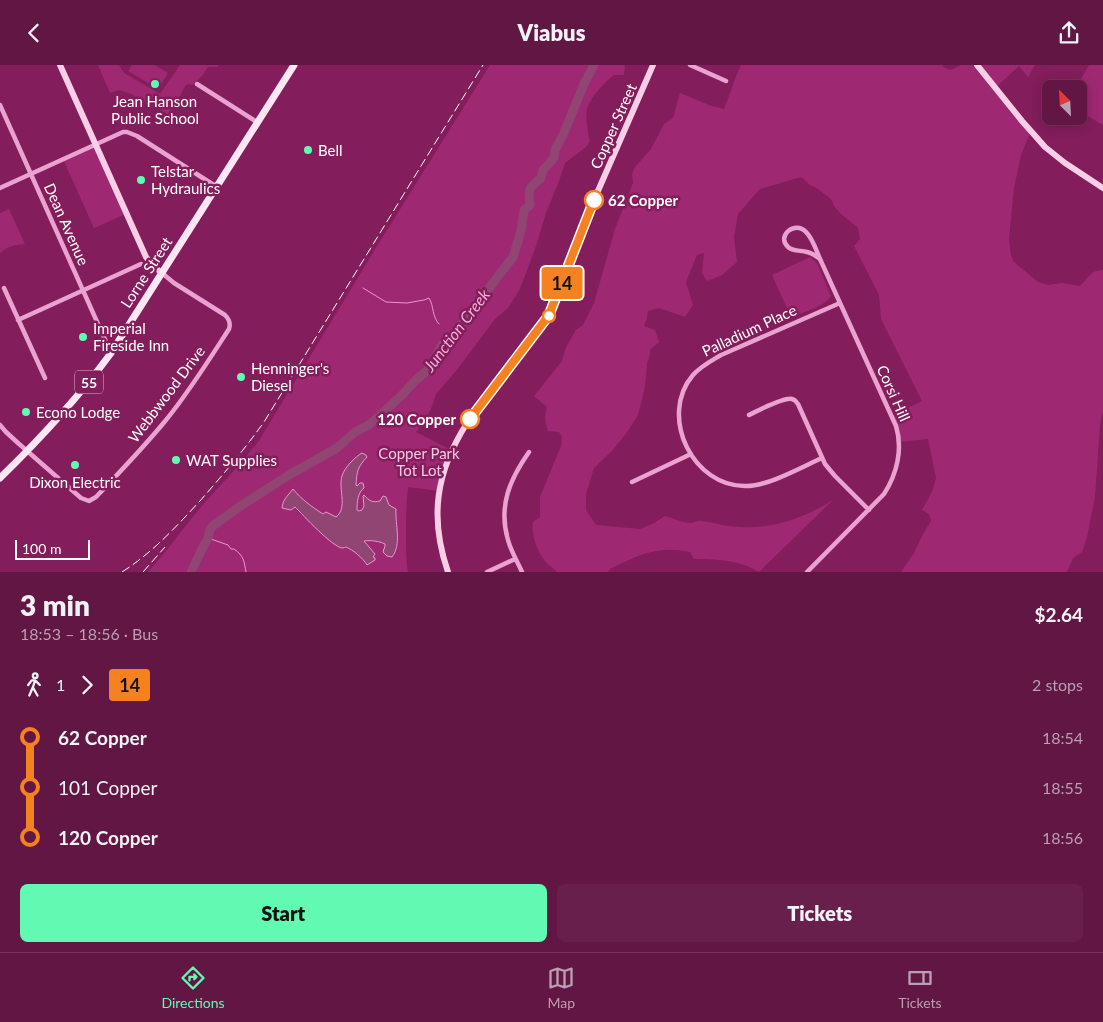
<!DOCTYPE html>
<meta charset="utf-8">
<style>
body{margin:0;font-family:Lato,sans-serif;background:#681f4b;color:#f1f3f6;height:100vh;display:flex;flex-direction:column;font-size:19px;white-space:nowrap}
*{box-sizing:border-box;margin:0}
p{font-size:16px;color:#bb9fb2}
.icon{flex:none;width:28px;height:28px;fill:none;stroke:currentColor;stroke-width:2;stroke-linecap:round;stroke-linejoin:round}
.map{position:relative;height:507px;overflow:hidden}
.drawer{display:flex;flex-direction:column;background:#621644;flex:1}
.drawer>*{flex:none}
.badge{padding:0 10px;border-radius:4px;font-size:18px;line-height:32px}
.needle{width:32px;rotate:336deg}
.controls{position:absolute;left:1042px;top:15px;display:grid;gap:10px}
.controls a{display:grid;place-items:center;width:45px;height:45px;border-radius:8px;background:#621644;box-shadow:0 2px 12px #0003,0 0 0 1px #76355d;font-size:25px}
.scale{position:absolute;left:15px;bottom:12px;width:75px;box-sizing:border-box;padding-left:5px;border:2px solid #fff;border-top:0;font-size:14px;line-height:18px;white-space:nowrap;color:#fff;-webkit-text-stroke:4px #831d5b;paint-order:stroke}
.map>.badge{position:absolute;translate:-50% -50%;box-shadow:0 0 0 2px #fff}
.legs{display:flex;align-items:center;gap:8px;height:55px;padding:0 20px;font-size:16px}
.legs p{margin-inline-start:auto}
.head{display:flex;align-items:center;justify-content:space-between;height:85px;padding:0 20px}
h1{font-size:28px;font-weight:800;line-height:38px}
.cta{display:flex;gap:10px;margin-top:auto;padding:10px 20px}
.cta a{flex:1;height:58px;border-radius:8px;background:#62fab3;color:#111;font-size:20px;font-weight:800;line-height:58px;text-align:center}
.cta a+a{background:#681f4b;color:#f1f3f6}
ul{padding:0 20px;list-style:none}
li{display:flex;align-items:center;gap:18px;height:50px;font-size:19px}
li i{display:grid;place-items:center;width:8px;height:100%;margin:0 6px;background:currentColor}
li i::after{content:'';width:12px;height:12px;margin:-6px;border:4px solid;border-radius:50%;background:#621644}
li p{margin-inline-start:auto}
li:first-child i{background:linear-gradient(#0000 50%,currentColor 0)}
li:last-child i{background:linear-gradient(currentColor 50%,#0000 0)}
header{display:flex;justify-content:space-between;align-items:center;height:65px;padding:0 20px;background:#621644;font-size:22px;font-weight:800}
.tab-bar{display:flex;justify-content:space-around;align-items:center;height:70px;border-top:1px solid #76355d;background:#621644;font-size:14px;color:#bb9fb2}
.tab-bar a{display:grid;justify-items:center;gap:2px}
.tab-bar .on{color:#62fab3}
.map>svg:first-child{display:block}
.green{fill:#9e2972;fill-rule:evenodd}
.water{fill:#904573;stroke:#ec97cd}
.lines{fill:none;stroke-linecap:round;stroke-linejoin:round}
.stream{stroke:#ec97cd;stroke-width:1}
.river{stroke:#904573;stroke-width:9}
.street{stroke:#eaa3d0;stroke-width:4.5}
.secondary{stroke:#f8cfe7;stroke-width:6}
.primary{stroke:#fee7f4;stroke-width:7}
.rail{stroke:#fff;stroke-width:1;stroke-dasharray:9 4;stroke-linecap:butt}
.line-1-casing{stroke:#fff;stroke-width:11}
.line-1{stroke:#f58220;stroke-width:8}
.poi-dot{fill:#62fab3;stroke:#831d5b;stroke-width:2}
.stop-1-dot{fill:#fff;stroke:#f58220;stroke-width:2.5}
.labels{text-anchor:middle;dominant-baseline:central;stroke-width:5;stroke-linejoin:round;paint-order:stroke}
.shield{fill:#831d5b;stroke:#dabbce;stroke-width:1}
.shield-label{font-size:14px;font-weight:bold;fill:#fff}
.poi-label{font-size:15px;fill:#fff;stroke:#831d5b;text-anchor:start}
.street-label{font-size:15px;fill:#fff;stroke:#831d5b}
.stop-label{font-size:15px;font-weight:bold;fill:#fff;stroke:#831d5b;text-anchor:start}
.park-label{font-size:15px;fill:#f7c8e6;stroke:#831d5b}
.water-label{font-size:16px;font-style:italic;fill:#f1afd9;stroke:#831d5b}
</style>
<header><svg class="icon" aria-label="back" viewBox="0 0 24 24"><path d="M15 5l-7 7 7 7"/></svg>Viabus<svg class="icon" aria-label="share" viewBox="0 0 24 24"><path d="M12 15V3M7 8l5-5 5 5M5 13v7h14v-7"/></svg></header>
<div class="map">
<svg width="1103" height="507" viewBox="0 0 1103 507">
<rect width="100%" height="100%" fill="#831d5b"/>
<path class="green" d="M 98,0 L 119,0 L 124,8 L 160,29 L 180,0 L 219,0 L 217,2 L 208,2 L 202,11 L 192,20 L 189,19 L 186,20 L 169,50 L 131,29 L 119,25 L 110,28 Z
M 132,0 L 155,0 L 168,8 L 158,24 L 128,6 Z
M 490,0 L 625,0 L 624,10 L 614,10 C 604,18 590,32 587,45 C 585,53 588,68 590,76 L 586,82 L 565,98 L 559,116 L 546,148 L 536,181 L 520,224 L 508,243 L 495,254 L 456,306 L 436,329 L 431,344 L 424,357 L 416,367 L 451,385 L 439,426 L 408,422 C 406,439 406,457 406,475 C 406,485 406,497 408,507 L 148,507 C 167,486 183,463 202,441 C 221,419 242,398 260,374 L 374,186 ZM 362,388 L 366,390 L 367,392 C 357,404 357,406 356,420 L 363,424 C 358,428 357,438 357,445 L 359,446 C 366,443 364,436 364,431 L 370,436 L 375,437 L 380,436 L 393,442 L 396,445 C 395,460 403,479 392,492 L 385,481 L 385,479 C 379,476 370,474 364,476 L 374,487 L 373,492 L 375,495 L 368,499 C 360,491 351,481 339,482 L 326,473 L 309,456 L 300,449 L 294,442 L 290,429 L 292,425 C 302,433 312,442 323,449 L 326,448 L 336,453 C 348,443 338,424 342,411 C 344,403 355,392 362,388 Z
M 741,0 L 942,0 L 945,3 L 951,5 L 961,0 L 1035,0 L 1028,12 L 1019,1 L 995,23 L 1031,66 L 1021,90 L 1014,123 L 1009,174 L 1011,191 L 1014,197 L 1038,217 L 1048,220 L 1062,218 L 1080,221 C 1087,214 1092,204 1103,205 L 1103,346 L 1100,360 L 1095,432 L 1087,472 L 1082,487 L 1073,493 L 1067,507 L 901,507 L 914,488 L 923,469 L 931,456 L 929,449 L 922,445 L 932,427 L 936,413 L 928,374 L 898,377 L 897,366 L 891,351 L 922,336 L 881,254 L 879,230 L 854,181 L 860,174 L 858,163 L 841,149 L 834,141 L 831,134 L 818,124 L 810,120 L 801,112 L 760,124 L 738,149 L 734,172 L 737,197 L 722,210 L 707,216 L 702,208 L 704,188 L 697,190 L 686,217 L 693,240 L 685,252 L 659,243 L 648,246 L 647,253 L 644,261 L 655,265 L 659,277 L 650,285 L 650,289 L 647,299 L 645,322 L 638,350 L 628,366 L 612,386 L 594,403 L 586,429 L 586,445 L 596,460 L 640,464 L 654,458 L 665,451 C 673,453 683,458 691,458 C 695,458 698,455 702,456 C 715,458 728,462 741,462 C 774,464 806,452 833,435 L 759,507 C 740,495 715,494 694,494 L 690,487 C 658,480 638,490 610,504 L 608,507 L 557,507 C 553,503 548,500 545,496 C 537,486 531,469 533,457 L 540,452 L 540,432 L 561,381 L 562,372 L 559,367 L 548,366 C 545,357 544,351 547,342 L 534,331 L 562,296 L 566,282 L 576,265 L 583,260 L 594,238 L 615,164 L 633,118 L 632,109 L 635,102 L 651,84 L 664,59 L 673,53 L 680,28 L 709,40 L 724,44 C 730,30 734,15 741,0 Z
M 1089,0 L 1103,0 L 1103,60 L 1079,46 L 1079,24 L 1075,24 Z
M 94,79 L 126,149 L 94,163 L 63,94 Z
M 9,144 L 25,179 C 15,180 8,181 0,188 L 0,148 Z
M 810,192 L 817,198 L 831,231 C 826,241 802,248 791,252 L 772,210 Z"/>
<path class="water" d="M 362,388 L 366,390 L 367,392 C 357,403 357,406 356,420 L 357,421 L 360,418 L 363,418 L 364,423 C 358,427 357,437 357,445 L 359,446 L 362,445 L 364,441 L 363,431 L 364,430 C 369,436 373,438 380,436 L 383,431 L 386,432 L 389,440 L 396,444 C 395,460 402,479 392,492 L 387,491 L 383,487 L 385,481 L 385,479 C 379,476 370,475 364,476 L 375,489 L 373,492 L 375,493 L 375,495 L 367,500 C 363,493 353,485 346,482 C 345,482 344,483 343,483 C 334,484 302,449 295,442 L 291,445 L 282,443 C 283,434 287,432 293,424 C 301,434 312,442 323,449 L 326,447 L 336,452 C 348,443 338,424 342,411 C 344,403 355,392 362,388 Z"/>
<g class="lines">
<path class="stream" d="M 363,223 L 386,237 L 407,238 L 424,235 L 429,233 C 434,241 432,252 439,259
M 444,271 L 445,276
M 208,473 L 228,480 L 231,484 L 234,484 C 244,491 244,496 246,507"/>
<path class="river" d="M 191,507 L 203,482 L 208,473 L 210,464 L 214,460 L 242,440 L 289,410 L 337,383 L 355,367 L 369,360 L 401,331 L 416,315 L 430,303 L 441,281 L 445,276 L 453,270 L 513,192 L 521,166 L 524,145 L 530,140 C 528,122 528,124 541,113 L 543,105 L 554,93 L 555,85 L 563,70 L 584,19 L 594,0"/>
<path class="street" d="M 690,0 L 726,16
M 197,19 L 257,57
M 0,40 L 111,288
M 0,123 L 123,67 L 127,67 L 137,71 L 217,122
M 4,223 L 45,313
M 18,255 L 141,199
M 749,350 C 757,346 784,332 792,334 C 796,335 795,336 798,339 L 825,399 L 835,411 L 869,445
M 0,360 L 6,367 L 18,378 L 81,433 L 89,436 L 96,432 C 120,407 144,382 166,355 C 189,327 209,295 229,264 C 231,258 229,254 225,250 L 174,218 L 162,208
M 822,393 C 802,402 768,421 747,421 C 693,423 658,351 693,310 C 701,301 711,296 721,290 L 840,238
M 632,417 L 691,389
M 487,507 L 515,494
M 522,507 C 517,496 511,486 508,475 C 498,441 510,414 529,387
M 807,507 L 884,429 C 897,409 903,384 896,361 L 820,194 C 817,187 812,172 806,167 C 795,155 776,171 788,182 C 794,187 801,185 807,187 C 812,188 816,191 820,194"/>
<path class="secondary" d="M 60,0 L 146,192 L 153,201 L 162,208
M 977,0 L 1022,56 L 1045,82 L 1065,98 L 1103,123
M 448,507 C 429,452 436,407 467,358 L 549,251 L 587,151 L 653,0"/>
<path class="primary" d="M 0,413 C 40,374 78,333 111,288 L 294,0"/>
<path class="rail" d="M 122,507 C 152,488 175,463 199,437 C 222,411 244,385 264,357 L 483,0
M 143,507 L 165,482"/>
</g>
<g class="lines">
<defs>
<path id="line-1" d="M 470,354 L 549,250 L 594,135"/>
</defs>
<use href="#line-1" class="line-1-casing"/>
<use href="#line-1" class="line-1"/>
</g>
<g class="poi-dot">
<circle cx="155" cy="19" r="5"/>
<circle cx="308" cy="85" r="5"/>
<circle cx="141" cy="115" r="5"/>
<circle cx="83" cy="272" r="5"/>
<circle cx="241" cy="312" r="5"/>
<circle cx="26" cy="347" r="5"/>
<circle cx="176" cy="395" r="5"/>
<circle cx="75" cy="400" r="5"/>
</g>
<g class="stop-1-dot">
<circle cx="594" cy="135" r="9"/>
<circle cx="549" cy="251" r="6"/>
<circle cx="470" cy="354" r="9"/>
</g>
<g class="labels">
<rect class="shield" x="75" y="305.5" width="28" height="23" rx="4"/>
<g class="shield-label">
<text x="89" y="317">55</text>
</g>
<g class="poi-label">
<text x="155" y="36" text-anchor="middle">Jean Hanson<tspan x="155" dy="17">Public School</tspan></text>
<text x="318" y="85">Bell</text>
<text x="151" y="106">Telstar<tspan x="151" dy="17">Hydraulics</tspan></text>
<text x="93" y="263">Imperial<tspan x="93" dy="17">Fireside Inn</tspan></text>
<text x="251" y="303">Henninger's<tspan x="251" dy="17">Diesel</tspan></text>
<text x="36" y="347">Econo Lodge</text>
<text x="186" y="395">WAT Supplies</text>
<text x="75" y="417" text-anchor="middle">Dixon Electric</text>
</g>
<g class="street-label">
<text transform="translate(613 61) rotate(-66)">Copper Street</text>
<text transform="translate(67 159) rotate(66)">Dean Avenue</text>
<text transform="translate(146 207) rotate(-57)">Lorne Street</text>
<text transform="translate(749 265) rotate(-25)">Palladium Place</text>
<text transform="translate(894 328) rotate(66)">Corsi Hill</text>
<text transform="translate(166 329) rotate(-53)">Webbwood Drive</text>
</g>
<g class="stop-label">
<text x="608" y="135">62 Copper</text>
<text x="456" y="354" text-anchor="end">120 Copper</text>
</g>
<g class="park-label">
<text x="419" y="388">Copper Park<tspan x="419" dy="17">Tot Lot</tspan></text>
</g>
<g class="water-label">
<text transform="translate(456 265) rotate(-53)">Junction Creek</text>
</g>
</g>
</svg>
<div class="controls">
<a><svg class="needle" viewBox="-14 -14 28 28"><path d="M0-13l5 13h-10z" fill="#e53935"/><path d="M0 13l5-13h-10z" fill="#bb9fb2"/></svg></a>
</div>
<div class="scale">100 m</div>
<b class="badge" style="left:562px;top:218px;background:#f58220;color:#111">14</b>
</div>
<section class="drawer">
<div class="head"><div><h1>3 min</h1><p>18:53 – 18:56 · Bus</p></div><b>$2.64</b></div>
<div class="legs"><svg class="icon" aria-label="walk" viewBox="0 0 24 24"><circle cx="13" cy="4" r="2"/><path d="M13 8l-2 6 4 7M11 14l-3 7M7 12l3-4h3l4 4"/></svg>1<svg class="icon" aria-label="forward" viewBox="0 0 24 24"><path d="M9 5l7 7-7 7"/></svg><b class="badge" style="background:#f58220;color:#111">14</b><p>2 stops</p></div>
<ul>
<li><i style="color:#f58220"></i><b>62 Copper</b><p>18:54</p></li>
<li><i style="color:#f58220"></i><span>101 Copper</span><p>18:55</p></li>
<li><i style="color:#f58220"></i><b>120 Copper</b><p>18:56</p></li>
</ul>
<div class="cta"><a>Start</a><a>Tickets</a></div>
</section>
<nav class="tab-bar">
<a class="on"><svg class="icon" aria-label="directions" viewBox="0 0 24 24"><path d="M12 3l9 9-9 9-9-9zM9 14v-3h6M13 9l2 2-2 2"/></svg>Directions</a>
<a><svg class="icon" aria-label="map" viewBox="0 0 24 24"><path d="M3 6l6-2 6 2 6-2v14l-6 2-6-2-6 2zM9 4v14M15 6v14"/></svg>Map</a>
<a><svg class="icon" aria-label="tickets" viewBox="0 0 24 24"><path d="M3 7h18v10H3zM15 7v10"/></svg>Tickets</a>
</nav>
